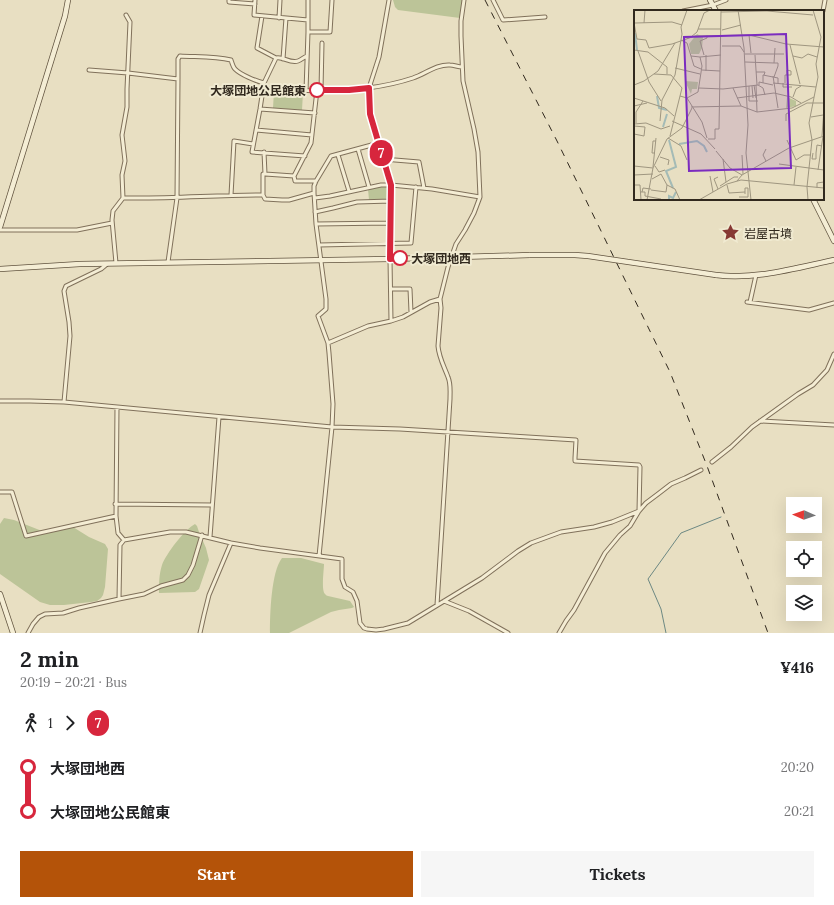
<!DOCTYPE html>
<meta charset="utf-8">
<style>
body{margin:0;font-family:Lora,"Noto Sans JP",serif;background:#f6f6f6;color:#202124;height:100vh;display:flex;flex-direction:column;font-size:15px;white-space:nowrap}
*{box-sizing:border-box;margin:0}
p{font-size:13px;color:#757577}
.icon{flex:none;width:22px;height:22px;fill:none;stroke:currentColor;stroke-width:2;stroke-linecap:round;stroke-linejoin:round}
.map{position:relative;height:633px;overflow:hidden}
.sheet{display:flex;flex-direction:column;background:#fff;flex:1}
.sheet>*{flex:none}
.badge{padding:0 8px;border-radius:13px;font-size:14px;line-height:26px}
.needle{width:26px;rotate:272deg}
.fabs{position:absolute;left:786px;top:497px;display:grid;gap:8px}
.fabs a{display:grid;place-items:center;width:36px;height:36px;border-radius:0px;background:#fff;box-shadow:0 4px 16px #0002;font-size:20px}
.map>.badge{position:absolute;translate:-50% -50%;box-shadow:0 0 0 2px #fff}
.legs{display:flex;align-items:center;gap:6px;height:44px;padding:0 20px;font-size:13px}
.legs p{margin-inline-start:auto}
.head{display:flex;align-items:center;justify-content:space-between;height:68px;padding:0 20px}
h1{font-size:22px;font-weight:700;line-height:30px}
.action{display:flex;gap:8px;margin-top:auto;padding:8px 20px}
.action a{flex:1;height:46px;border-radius:0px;background:#b45309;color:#fff;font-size:16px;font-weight:700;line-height:46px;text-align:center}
.action a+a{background:#f6f6f6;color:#202124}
ul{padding:0 20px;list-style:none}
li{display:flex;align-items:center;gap:14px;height:44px;font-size:15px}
li i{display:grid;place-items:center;width:6px;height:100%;margin:0 5px;background:currentColor}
li i::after{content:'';width:10px;height:10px;margin:-5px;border:3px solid;border-radius:50%;background:#fff}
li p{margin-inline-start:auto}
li:first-child i{background:linear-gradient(#0000 50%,currentColor 0)}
li:last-child i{background:linear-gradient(currentColor 50%,#0000 0)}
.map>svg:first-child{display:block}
.green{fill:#bcc498}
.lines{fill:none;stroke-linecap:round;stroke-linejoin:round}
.stream{stroke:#6c8883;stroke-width:1}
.street-casing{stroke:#80715b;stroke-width:5}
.secondary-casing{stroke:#61533f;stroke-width:6}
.street{stroke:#f4edd4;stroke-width:3}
.secondary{stroke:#f4edd4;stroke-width:4.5}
.rail{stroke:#31291e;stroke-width:1;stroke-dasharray:7 7;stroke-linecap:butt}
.secondary-bridge-casing{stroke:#61533f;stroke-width:6;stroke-linecap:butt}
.secondary-bridge{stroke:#f4edd4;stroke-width:4.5}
.line-1-casing{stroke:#fff;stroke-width:9}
.line-1{stroke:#d7263d;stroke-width:6}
.stop-1-dot{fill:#fff;stroke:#d7263d;stroke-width:2}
.labels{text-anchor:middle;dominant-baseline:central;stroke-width:4;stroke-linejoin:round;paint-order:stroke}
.stop-label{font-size:12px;font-weight:bold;fill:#31291e;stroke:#f0ead1;text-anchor:end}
.poi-label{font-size:12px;fill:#31291e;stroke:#f0ead1;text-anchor:start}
.inset-river{fill:none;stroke:#a4bbb6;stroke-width:2}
.inset-road{fill:none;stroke:#9f9680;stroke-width:1}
.view{fill:#7b2cbf;fill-opacity:0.15;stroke:#7b2cbf;stroke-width:2}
.inset-edge{fill:none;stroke:#31291e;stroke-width:2}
</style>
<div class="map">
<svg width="834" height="633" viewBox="0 0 834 633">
<rect width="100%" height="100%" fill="#e8dfc2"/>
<path class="green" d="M 393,0 L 463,0 L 460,18 L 398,10 L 395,7 Z
M 274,91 L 303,92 L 302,110 L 273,108 Z
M 381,187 L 387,187 L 389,189 L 389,197 L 386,199 L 369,200 L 368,189 Z
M 4,518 L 14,520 L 42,531 L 73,527 L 89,537 L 105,544 L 108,549 L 105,587 L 103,595 L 101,598 L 97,601 L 91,602 L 64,605 L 50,605 L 40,602 L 0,574 L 0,524 Z
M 195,524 L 197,526 L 199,532 L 206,548 L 209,560 L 199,589 L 195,592 L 159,593 C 159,584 159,574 162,565 C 166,554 185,529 195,524 Z
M 282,558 L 301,558 L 324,564 C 324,570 321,590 325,594 C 326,595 327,596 328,596 L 350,601 L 354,607 L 352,608 L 339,610 L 331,612 L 289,633 L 270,633 C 270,615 271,572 282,558 Z"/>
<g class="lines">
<path class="stream" d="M 666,633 L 661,609 L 648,579 L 681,533 L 721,517"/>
<defs>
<path id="street" d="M 229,0 L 229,2 L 255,4
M 255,0 L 254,15 L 308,20
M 389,0 L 379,57 L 369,88 L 370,114 L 391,185 L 390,259 L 391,321
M 493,0 L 503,20 L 545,17
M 683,11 L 713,5 L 726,0
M 823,11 L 825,0
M 262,16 L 257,48 L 276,58
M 279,18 L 280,0
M 308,32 L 330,32 L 332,0
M 283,59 L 286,18
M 89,70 L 128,73 L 178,79 L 177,198 L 168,262
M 178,79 L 178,59 L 180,56 C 197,57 215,56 231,60 C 232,63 233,67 235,69 C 241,75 256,81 264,83
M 263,88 C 298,90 333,93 368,88 C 383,86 398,83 413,78 C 425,74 437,64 450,65 C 454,65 458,67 462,67
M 321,90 L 322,43
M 306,91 L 308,32 L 308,0
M 260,109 L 315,113
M 256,130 L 312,135
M 358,149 L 369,187
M 264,152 L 265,174 L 294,176
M 338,155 L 349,191
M 305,156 L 252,152 L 260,109 L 264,83 L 276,58 C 283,56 290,64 298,61 C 301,60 304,57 307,56
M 383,159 L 419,162 L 424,188
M 316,181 L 295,181 L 294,176 L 311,143 L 317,90
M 231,195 L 234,141 L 253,144
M 263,195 L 263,174 L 265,174
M 123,198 C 170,199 216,195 263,195 L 265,199 L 282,200 L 289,200 L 314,193
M 315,198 L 330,196 L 381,185 L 391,185 L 432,189 L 480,197
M 315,212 L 333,208 L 357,202 L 391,201
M 316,224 L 390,223
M 0,230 L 77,230 L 112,223
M 319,245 L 411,243 L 416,187
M 116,263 L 112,220 L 113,211 L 123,198 L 122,175 L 125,161 L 122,135 L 127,107 L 127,89 L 130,22 L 126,15
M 391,289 L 410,289 L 411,312
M 747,302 L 809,310 L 834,303
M 750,302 L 756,275
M 328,343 L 368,326 L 391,321 L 403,317 L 430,302 L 440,299
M 0,401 L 30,401 L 64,402 L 332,427 L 400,429 L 576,440 L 575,458 L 575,461 L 639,465 L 640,467 L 639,511
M 64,402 L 70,336 L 69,322 L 64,291 L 66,286 L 101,269 L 107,264
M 117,407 L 116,516 L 118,533 L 124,540
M 760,421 L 834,425
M 712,462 L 731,447 L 752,427 L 798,394 L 813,385 L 827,370 L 834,354
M 0,492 L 12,492 L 26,536 L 116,516
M 115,504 L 212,505
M 210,537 L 219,417
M 319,556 L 332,427 L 333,404 L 329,353 L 328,343 L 318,316 L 326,309 L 326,299 L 316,224 L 314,193 L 314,186 L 316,181 L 331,156 L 379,143
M 119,599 L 120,545 L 124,540 L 170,532 L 186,532 L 231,543 L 260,548 L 342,559 L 342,579 L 345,587 L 353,592 L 357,601 L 360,623 L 364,628 L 367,629 L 376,630 L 384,629 L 408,623 L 482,578 L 518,551 L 531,543 L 561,532 L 594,527 L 612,522 L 639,511
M 444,601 L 469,611 L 508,633
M 437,605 L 450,399 C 450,391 451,384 448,377 C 444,366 439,358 438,346 L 441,308 L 440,299 L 448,267 L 456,244 L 465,230 L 474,213 L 480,197 L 478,152 L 474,129 L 463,81 L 461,36 L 461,21 L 464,0
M 28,633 L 33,624 L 39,617 L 45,614 L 63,613 L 79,608 L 119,599 L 144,594 L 161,586 L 183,580 L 188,575 L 193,565 L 202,535
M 200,633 L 204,615 L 209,595 L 231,543
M 559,633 L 566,621 L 574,610 L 605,553 L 620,535 L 630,526 L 639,511 L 646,503 L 658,494 L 671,484 L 685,478 L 701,470"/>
<path id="secondary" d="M 710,0 L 716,11
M 813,199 L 834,241
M 0,227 L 65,16 L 68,0
M 0,269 L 80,264 L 390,259 L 530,255
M 716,275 C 755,280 796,268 834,260
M 0,594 L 13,633"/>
</defs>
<use href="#street" class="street-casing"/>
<use href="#secondary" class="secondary-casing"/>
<use href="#street" class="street"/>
<use href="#secondary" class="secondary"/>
<path class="rail" d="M 485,0 L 557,141 L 670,372 L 707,466 L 768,633"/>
<defs>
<path id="secondary-bridge" d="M 530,255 L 575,255 L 588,256 L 716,275"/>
</defs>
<use href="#secondary-bridge" class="secondary-bridge-casing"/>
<use href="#secondary-bridge" class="secondary-bridge"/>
</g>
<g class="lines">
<defs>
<path id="line-1" d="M 317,90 L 349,90 L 369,88 L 370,114 L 391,185 L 390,259 L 400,258"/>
</defs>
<use href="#line-1" class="line-1-casing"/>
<use href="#line-1" class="line-1"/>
</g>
<defs>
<symbol id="sight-bare" viewBox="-9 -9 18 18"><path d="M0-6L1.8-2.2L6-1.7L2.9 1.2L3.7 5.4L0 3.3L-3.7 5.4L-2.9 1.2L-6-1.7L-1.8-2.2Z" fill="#873833" stroke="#f0ead1" stroke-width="2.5" paint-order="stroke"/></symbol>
</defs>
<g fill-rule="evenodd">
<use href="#sight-bare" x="718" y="220" width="25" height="25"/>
</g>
<g class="stop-1-dot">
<circle cx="317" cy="90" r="7"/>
<circle cx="400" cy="258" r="7"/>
</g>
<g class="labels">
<g class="stop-label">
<text x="306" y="90">大塚団地公民館東</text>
<text x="411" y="258" text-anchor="start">大塚団地西</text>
</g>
<g class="poi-label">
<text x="744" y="233">岩屋古墳</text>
</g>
</g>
<g transform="translate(634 10)">
<rect width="190" height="190" fill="#e8dfc2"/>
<path d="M 63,24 L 69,27 L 68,38 L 65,44 L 57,44 L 55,34 ZM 51,71 L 64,72 L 63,79 L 58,79 L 57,84 ZM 153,87 L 162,91 L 162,96 L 152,98 Z" fill="#bcc498"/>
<path class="inset-river" d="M 1,23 L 3,40M 23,86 L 25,98 L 33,100M 29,117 L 33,104M 35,130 L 42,157 L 32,161 L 39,178M 45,134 L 63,131 L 70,136 L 73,142M 35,190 L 35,186 L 39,188 L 42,182"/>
<path class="inset-road" d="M 104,0 L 110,38 L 114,115 L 112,143 L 117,190M 87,2 L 133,1 L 179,5M 0,13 L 3,29 L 12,30 L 15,38 L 38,34 L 61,26 L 115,25 L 152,34 L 190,37M 1,13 L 38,12 L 48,15M 10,13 L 11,0M 64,19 L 87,19M 88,20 L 107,15M 115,25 L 117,43M 57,27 L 63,22 L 70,3 L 76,0M 47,30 L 53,33 L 60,56 L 67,59M 156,35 L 166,74M 88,36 L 106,36 L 110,42M 0,40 L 14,42 L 33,57 L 33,64M 4,41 L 15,72 L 27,91M 111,44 L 150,44M 70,45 L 66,31 L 73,28 L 73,25M 72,45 L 72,61M 121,45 L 123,75M 159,46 L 168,48 L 174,44 L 183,47M 66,47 L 87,45M 111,52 L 140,53 L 141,38M 41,58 L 66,64M 68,60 L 86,61M 122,62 L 131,62 L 130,65M 20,64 L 37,65 L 48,78 L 36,126M 139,66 L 144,98M 140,67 L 144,56 L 144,53 L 140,53M 129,73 L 129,65 L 144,68 L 144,73M 139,73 L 182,77M 149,73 L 149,77 L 158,77M 151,73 L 151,65 L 157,65 L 157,61 L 153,60 L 153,65M 0,75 L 10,71 L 24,61 L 41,33M 120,75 L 122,88M 122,75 L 123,102M 125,75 L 125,72 L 139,75M 115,76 L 115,91 L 124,91M 118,76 L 119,88M 65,78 L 89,79 L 124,75 L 129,78 L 131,85M 99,78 L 107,96M 46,86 L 53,88 L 64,82 L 68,56 L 66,47 L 57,46M 159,87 L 162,79 L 167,76M 0,88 L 31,98 L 40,106M 53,88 L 68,112 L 73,128M 103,88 L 140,83 L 157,87 L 167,93M 0,96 L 13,93M 57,97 L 107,96 L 123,102 L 158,98 L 180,87M 177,107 L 189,105M 26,111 L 28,90 L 41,65 L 48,24 L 47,17 L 53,0M 38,111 L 67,124 L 81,139M 152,111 L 152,104 L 173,93 L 190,93M 2,113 L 2,102 L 9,91M 0,114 L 12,113 L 27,119 L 36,116M 0,116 L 11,117 L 10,126 L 0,124M 188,126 L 190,99M 34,128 L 47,136 L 53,150M 74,129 L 81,129 L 81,119 L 85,119 L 87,0M 153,130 L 162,150 L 170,145 L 177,145M 132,139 L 129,145 L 132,151M 82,141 L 96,158 L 108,165M 21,143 L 18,143 L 19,131 L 22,131M 179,143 L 178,149 L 182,149 L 182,143M 182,143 L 183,135 L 188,136M 108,145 L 109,164M 26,147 L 35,150 L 34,155M 89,149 L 92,172M 145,154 L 190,160M 0,156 L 19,158M 21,156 L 25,162 L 31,160M 19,157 L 22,128M 184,160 L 189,126M 0,165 L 19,164M 76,166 L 79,182M 18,169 L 27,164 L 33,175 L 41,179 L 46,190M 103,171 L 108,165 L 155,138 L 190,126M 0,175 L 6,175 L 7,190M 93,175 L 95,183 L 111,182M 160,175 L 162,157M 86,176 L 100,167 L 104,167M 173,177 L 174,190M 173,177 L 178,130 L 175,113 L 184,67 L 182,54 L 187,27 L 179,0M 183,178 L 183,173 L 190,172M 84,179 L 80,169 L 84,167M 17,180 L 32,182 L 33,175M 7,182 L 11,182 L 11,186 L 27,189M 8,182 L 9,178 L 17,179M 105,187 L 114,187 L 114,178 L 111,178 L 111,184M 13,190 L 19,158 L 33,129 L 48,118 L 58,98M 65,190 L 93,174 L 107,170 L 190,178"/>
<path class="view" d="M 152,24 L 157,158 L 55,161 L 50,27 Z"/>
<rect width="190" height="190" class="inset-edge"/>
</g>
</svg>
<div class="fabs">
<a><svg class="needle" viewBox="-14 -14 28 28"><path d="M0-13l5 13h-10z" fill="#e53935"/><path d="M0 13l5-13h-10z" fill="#757577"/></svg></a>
<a><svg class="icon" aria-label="locate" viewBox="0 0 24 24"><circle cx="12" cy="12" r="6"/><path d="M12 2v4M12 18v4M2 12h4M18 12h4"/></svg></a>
<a><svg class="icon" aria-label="layers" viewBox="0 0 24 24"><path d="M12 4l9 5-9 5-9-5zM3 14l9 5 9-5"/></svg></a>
</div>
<b class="badge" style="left:381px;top:153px;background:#d7263d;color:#fff">7</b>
</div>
<section class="sheet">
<div class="head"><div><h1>2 min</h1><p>20:19 – 20:21 · Bus</p></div><b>¥416</b></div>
<div class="legs"><svg class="icon" aria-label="walk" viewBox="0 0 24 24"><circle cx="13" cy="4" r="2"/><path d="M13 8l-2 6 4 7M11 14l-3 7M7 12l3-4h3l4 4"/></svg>1<svg class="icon" aria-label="forward" viewBox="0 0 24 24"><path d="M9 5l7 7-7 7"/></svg><b class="badge" style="background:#d7263d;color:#fff">7</b></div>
<ul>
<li><i style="color:#d7263d"></i><b>大塚団地西</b><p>20:20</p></li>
<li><i style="color:#d7263d"></i><b>大塚団地公民館東</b><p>20:21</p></li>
</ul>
<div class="action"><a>Start</a><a>Tickets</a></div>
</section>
